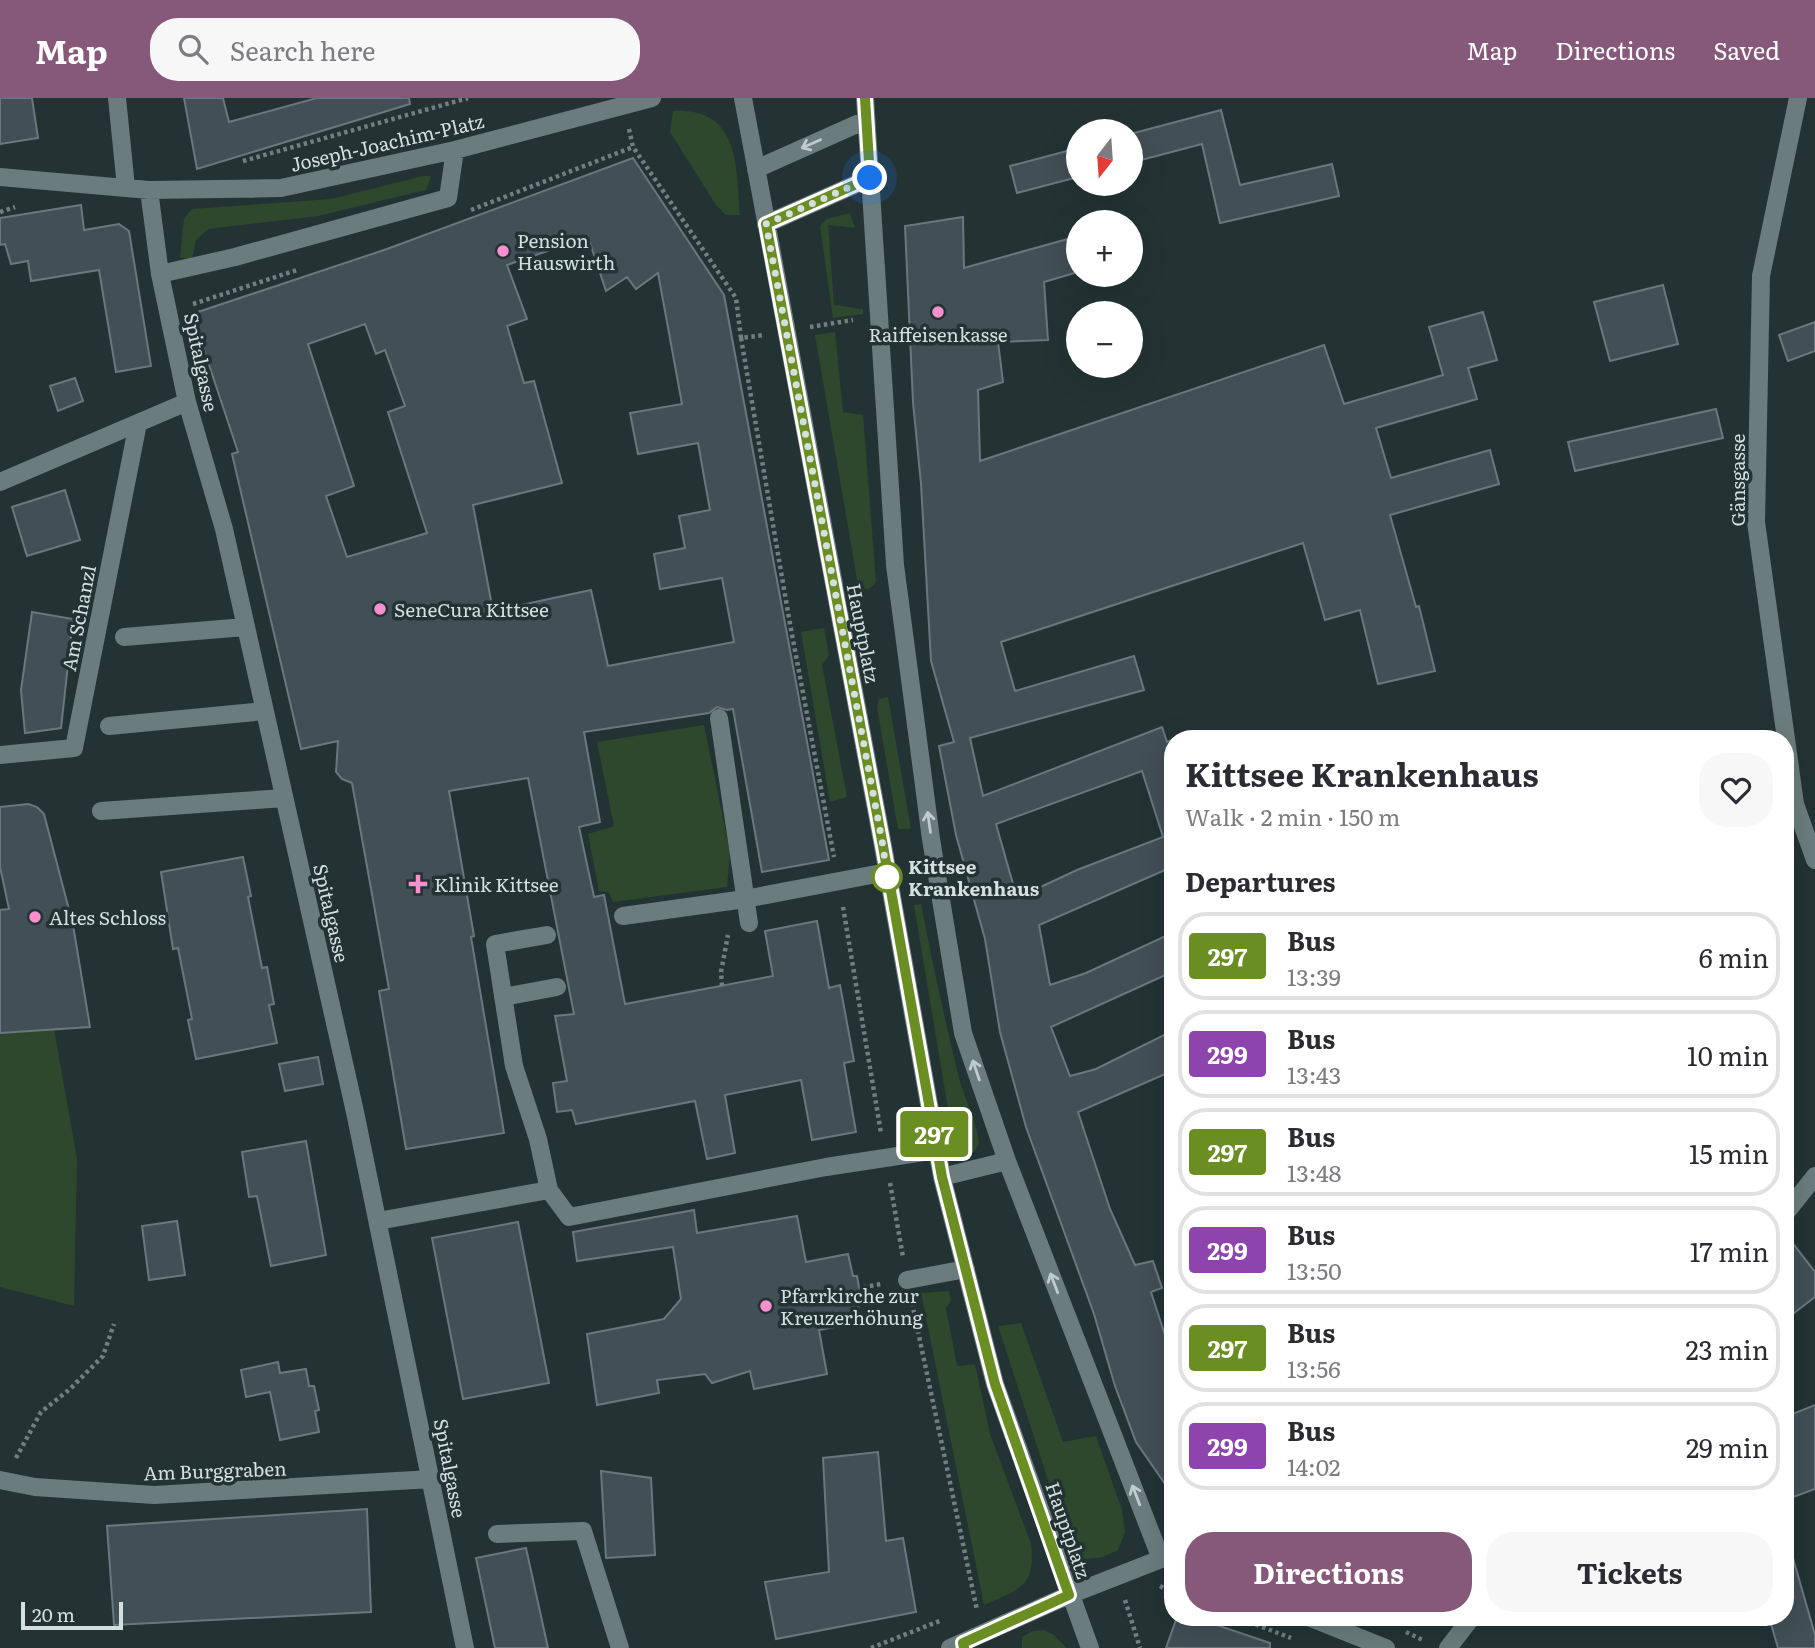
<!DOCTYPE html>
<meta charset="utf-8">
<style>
body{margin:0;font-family:Literata,serif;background:#f7f7f7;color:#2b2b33;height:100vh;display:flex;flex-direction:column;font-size:26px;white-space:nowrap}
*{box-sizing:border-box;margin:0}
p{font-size:23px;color:#7c7c81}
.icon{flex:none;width:38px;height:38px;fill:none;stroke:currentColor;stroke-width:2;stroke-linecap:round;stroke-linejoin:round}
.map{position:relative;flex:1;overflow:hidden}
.panel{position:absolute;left:1164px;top:632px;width:630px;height:896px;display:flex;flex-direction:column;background:#fff;border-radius:28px;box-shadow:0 7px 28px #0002}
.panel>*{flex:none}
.badge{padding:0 14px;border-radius:5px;font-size:24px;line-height:46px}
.needle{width:46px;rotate:197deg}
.fabs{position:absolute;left:1066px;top:21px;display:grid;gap:14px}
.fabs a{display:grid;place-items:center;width:77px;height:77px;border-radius:50%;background:#fff;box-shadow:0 7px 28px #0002;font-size:35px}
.scale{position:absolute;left:21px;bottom:18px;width:102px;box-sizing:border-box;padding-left:7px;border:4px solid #d5dfe0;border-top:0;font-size:19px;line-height:24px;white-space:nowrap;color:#d5dfe0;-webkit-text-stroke:5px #233334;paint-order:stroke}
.you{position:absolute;width:35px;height:35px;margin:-18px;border:5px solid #fff;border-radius:50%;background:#1a73e8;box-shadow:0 0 0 10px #1a73e833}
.map>.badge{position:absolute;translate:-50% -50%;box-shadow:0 0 0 4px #fff}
h2{padding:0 21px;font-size:26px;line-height:63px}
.round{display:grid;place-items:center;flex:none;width:74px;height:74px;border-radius:28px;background:#f7f7f7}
.headline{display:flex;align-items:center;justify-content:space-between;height:119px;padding:0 21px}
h1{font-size:33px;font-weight:700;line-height:52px}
.cta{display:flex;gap:14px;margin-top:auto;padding:14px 21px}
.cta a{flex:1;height:80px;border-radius:28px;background:#865879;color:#fff;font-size:28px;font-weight:700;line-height:80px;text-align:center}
.cta a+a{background:#f7f7f7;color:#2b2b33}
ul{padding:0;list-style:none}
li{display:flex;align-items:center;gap:21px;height:88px;margin:0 14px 10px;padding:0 7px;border:4px solid #e1e1e2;border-radius:28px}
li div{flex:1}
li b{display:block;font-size:26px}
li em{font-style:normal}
li .badge{min-width:77px;font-weight:700;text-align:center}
header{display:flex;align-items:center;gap:42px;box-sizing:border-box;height:98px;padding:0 35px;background:#865879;color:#fff}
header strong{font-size:33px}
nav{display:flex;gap:38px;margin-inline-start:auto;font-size:24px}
.search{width:490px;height:63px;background:#f7f7f7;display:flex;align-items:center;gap:18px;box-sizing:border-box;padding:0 24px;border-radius:28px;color:#7c7c81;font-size:26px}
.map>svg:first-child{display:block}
.green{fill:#2d482c}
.building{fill:#414f56;stroke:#69787f;stroke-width:2;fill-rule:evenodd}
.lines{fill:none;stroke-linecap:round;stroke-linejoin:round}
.path{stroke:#717f80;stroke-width:4.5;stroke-dasharray:3.5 3.5;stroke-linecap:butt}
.minor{stroke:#6a7c7d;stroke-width:18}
.oneway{stroke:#c0cbcc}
.line-casing{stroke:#fff;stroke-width:16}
.line{stroke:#6b8e23;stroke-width:10}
.walk{stroke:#d5dfe0;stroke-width:7;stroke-dasharray:0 12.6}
.poi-dot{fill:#f690cf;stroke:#233334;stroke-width:2.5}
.stop-dot{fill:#fff;stroke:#6b8e23;stroke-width:3.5}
.labels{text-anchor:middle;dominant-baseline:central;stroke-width:7;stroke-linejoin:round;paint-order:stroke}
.street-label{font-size:19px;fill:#d5dfe0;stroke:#233334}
.poi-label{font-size:19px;fill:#d5dfe0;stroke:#233334;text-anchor:start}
.stop-label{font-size:19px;font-weight:bold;fill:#d5dfe0;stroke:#233334;text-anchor:start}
</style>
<header>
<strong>Map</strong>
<div class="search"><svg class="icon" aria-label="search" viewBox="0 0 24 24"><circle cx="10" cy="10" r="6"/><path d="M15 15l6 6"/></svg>Search here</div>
<nav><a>Map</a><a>Directions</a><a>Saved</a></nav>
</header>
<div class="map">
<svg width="1815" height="1550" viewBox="0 0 1815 1550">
<rect width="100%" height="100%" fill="#233334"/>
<path class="green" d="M 673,13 C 740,9 736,68 740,117 L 726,117 L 716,107 L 670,34 Z
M 423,78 L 431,78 L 426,92 L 318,118 L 208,131 L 196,142 L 192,160 L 180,160 L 184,121 L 192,111 L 331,101 Z
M 850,115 L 855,130 L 828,127 L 834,207 L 863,211 L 863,216 L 833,220 L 820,128 L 827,121 Z
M 835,234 L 843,314 L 863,317 L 876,484 L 868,492 L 858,487 L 815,237 Z
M 824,530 L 829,557 L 822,567 L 847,699 L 830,704 L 801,534 Z
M 888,599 L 911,731 L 898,731 L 877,609 L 879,601 Z
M 704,627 L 730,755 L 727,789 L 613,804 L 609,794 L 599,793 L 588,736 L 614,728 L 597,644 Z
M 921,806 C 932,864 945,922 959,980 C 965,1002 977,1024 979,1046 L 974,1054 L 964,1056 L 958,1051 L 953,1041 L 914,807 Z
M 54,931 L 77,1061 L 74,1208 L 0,1189 L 0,935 Z
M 949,1193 L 951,1203 L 946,1210 L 957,1268 L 975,1266 L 990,1336 L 1031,1446 C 1036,1490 1019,1491 984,1507 L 921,1195 Z
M 1021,1225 L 1063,1344 L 1096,1338 L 1122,1412 L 1125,1434 L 1118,1452 L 1103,1459 L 1085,1461 L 1070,1450 L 998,1228 Z
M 1044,1532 L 1054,1537 L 1067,1550 L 1022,1550 L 1022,1539 L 1033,1533 Z"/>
<path class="building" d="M 0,0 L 32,0 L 38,40 L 0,46 Z
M 184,0 L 223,0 L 229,24 L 317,0 L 409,0 L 410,6 L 197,71 Z
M 1221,12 L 1240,87 L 1332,66 L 1339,98 L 1220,125 L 1202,46 L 1130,65 L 1130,36 Z
M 1078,50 L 1078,79 L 1017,95 L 1010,68 Z
M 633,60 L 724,197 L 829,762 L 762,774 L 733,611 L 727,612 L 717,609 L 709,615 L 584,634 L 600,724 L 579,729 L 594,799 L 604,797 L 625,906 L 773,878 L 765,833 L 817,823 L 829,890 L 840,887 L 854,963 L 844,965 L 856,1034 L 812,1042 L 801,982 L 725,997 L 735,1055 L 707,1061 L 695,1003 L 576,1026 L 572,1012 L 557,1014 L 553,985 L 567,983 L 555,918 L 574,916 L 528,680 L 449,693 L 474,838 L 471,839 L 504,1035 L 406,1051 L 379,893 L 389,891 L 352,685 L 342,681 L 336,674 L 338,643 L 301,651 L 232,356 L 238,354 L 192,216 L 387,151 ZM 588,139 L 606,193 L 627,179 L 636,191 L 658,175 L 682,306 L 630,315 L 638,356 L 698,345 L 710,412 L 679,418 L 685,450 L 654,456 L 660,491 L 722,480 L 734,544 L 608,568 L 591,492 L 493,513 L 473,407 L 562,385 L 534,283 L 524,285 L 507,228 L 527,221 L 507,167 ZM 365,226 L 376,256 L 385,252 L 405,308 L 388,314 L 427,435 L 347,459 L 326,398 L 354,388 L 308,246 Z
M 81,107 L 84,132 L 119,126 L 129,133 L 151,268 L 116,274 L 99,172 L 31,183 L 28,163 L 11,166 L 5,146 L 0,147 L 0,120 Z
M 963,119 L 964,170 L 1078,138 L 1078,174 L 1044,184 L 1048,242 L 998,244 L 1003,284 L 978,292 L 980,363 L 1324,247 L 1344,306 L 1443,277 L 1429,229 L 1483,214 L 1497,262 L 1468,270 L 1477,301 L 1376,330 L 1391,380 L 1490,352 L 1499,386 L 1390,417 L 1416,509 L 1419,508 L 1435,573 L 1378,586 L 1360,512 L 1325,522 L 1303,445 L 1001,544 L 1015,593 L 1134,558 L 1144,592 L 970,640 L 983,698 L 1162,629 L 1167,644 L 1172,642 L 1172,769 L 1039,827 L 1050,887 L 1086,875 L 1172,835 L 1172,874 L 1051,929 L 1070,978 L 1096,971 L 1172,933 L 1172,973 L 1078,1014 L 1110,1111 L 1135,1167 L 1153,1163 L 1162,1190 L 1151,1194 L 1172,1259 L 1172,1396 L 1136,1344 L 1115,1288 L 1094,1216 L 1026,1029 L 1000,934 L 985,841 L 956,737 L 939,648 L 954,644 L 931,563 L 921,386 L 913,304 L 905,128 ZM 1142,673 L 1163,739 L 1077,772 L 1017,800 L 996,726 Z
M 1663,187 L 1678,246 L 1610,263 L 1594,204 Z
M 1815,224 L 1815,253 L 1788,263 L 1779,237 Z
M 75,280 L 83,303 L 58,313 L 50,288 Z
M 1716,311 L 1723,340 L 1575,373 L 1568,344 Z
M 65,392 L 80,442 L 27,458 L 12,409 Z
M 32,514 L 73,521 L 61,630 L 25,635 L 21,592 Z
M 28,706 L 37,709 L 44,716 L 73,827 L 90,929 L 0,935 L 0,812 L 9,811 L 0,769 L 0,709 Z
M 243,759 L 251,798 L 248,799 L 262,870 L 267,869 L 274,906 L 269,907 L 277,945 L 196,961 L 188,922 L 192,921 L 178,850 L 173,851 L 161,774 Z
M 318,959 L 323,986 L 285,993 L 279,966 Z
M 306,1043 L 326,1157 L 271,1168 L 257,1098 L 249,1099 L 242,1054 Z
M 694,1112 L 697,1135 L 797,1118 L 806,1164 L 848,1156 L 853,1178 L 857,1178 L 861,1201 L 857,1202 L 861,1224 L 819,1232 L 827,1276 L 754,1291 L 750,1273 L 712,1285 L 705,1276 L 657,1282 L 659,1295 L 597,1307 L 587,1236 L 664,1221 L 681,1201 L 673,1149 L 577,1163 L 573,1134 Z
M 177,1123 L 185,1177 L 149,1182 L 142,1128 Z
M 518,1124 L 549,1285 L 463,1301 L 432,1140 Z
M 1785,1135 L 1815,1174 L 1815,1199 L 1785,1222 Z
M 278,1264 L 280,1275 L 306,1271 L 309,1288 L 314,1288 L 319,1312 L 315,1313 L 319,1334 L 280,1342 L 270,1294 L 246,1299 L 241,1272 Z
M 1815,1307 L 1815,1391 L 1785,1402 L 1785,1319 Z
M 878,1354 L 886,1443 L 903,1440 L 916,1514 L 776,1541 L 765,1484 L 829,1474 L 823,1360 Z
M 601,1373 L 651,1380 L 655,1457 L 606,1460 Z
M 367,1411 L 371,1514 L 114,1527 L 107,1428 Z
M 526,1450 L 548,1550 L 495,1550 L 476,1460 Z
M 1793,1460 L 1815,1537 L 1815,1550 L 1778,1550 L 1769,1519 L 1785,1519 L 1785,1461 Z
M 1177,1519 L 1193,1519 L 1270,1545 L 1270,1550 L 1166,1550 Z"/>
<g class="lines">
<path class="path" d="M 629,31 L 633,49 L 736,200 L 741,240 L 764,237
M 243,63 L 468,0
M 471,112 L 633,49
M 0,114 L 15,109
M 193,206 L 297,172
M 810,229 L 853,222
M 741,240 L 790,526 L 834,759
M 843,809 L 881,1035
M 722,888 L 721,874 L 728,837
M 890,1085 L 903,1159
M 863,1189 L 882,1186
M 912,1205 L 977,1512
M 16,1360 L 41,1314 L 70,1291 L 103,1258 L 114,1226
M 1160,1488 L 1172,1495
M 1125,1502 L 1140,1550
M 1236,1519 L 1291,1540
M 1406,1534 L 1423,1542
M 871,1550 L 942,1522"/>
<path class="minor" d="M 117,0 L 126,89
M 743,0 L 883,748 L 942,1079 L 995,1286 L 1090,1550
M 865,0 L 895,467 L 931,741 L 963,935 L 1007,1063 L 1161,1461
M 1798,0 L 1761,178 L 1756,424 L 1795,706 L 1815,762
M 756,71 L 866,22
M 0,79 L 149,92 L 281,90 L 455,52 L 652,0
M 149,92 L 160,176 L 187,304 L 224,431 L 355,1014 L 465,1550
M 766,126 L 870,80
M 160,176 L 235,159 L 448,100 L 455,52
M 0,384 L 187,304
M 124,539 L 245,529
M 719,620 L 749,825
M 109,628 L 265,613
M 0,657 L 74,650 L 138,325
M 101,713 L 284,700
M 623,818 L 745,801 L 887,774
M 547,837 L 495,846 L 514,968 L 538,1041 L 549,1092
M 503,899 L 557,889
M 942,1079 L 1007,1063
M 1785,1116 L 1815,1078
M 378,1123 L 549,1092 L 569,1119 L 826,1069 L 937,1052
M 907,1182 L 966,1171
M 0,1382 L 35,1389 L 154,1397 L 432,1381
M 497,1436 L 583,1433 L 620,1550
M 1308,1519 L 1386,1550
M 950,1550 L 1069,1497 L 1161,1461
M 1448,1550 L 1472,1519"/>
</g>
<defs><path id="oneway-shaft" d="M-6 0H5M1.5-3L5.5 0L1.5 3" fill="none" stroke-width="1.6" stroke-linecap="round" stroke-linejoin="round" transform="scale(1.75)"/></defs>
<g class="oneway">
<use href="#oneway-shaft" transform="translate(811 46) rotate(156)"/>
<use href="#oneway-shaft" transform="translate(929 724) rotate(-98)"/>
<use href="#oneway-shaft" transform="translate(976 972) rotate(-109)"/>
<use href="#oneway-shaft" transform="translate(1054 1185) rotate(-111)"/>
<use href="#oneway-shaft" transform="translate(1136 1397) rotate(-111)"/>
</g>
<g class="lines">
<defs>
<path id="line" d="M 865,0 L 870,80 L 766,126 L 883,748 L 942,1079 L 995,1286 L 1069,1497 L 963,1545 L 964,1550"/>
</defs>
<use href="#line" class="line-casing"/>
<use href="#line" class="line"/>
<path class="walk" d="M 870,80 L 766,126 L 883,748 L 887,779"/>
</g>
<g class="poi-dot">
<circle cx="503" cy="153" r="7"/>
<circle cx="938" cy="214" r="7"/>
<circle cx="380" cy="511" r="7"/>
<path d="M414.5 775.5h7v7h7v7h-7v7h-7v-7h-7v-7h7z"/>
<circle cx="35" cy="819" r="7"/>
<circle cx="766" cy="1208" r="7"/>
</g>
<circle class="stop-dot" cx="887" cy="779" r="14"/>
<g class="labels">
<g class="street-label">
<text transform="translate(387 44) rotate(-13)">Joseph-Joachim-Platz</text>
<text transform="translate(202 264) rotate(78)">Spitalgasse</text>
<text transform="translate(1737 382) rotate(-90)">Gänsgasse</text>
<text transform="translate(78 520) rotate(-79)">Am Schanzl</text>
<text transform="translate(864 535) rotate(79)">Hauptplatz</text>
<text transform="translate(332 815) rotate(77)">Spitalgasse</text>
<text transform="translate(451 1370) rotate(79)">Spitalgasse</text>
<text transform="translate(215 1372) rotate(-2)">Am Burggraben</text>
<text transform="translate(1069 1432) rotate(71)">Hauptplatz</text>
</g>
<g class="poi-label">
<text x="517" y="142">Pension<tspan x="517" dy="22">Hauswirth</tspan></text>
<text x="938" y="236" text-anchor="middle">Raiffeisenkasse</text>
<text x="394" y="511">SeneCura Kittsee</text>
<text x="434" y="786">Klinik Kittsee</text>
<text x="49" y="819">Altes Schloss</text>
<text x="780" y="1197">Pfarrkirche zur<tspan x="780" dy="22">Kreuzerhöhung</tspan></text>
</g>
<g class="stop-label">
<text x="908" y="768">Kittsee<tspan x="908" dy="22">Krankenhaus</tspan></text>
</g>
</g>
</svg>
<div class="fabs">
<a><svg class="needle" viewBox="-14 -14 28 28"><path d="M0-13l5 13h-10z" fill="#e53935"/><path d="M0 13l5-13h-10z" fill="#7c7c81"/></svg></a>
<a>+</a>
<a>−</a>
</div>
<div class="scale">20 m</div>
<div class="you" style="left:870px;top:80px"></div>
<b class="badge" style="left:934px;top:1036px;background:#6b8e23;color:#fff">297</b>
<section class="panel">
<div class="headline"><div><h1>Kittsee Krankenhaus</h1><p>Walk · 2 min · 150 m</p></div><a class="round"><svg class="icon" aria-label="heart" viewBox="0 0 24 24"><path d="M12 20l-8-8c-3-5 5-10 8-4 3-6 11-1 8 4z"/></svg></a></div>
<h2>Departures</h2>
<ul>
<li><span class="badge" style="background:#6b8e23;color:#fff">297</span><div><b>Bus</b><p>13:39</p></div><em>6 min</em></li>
<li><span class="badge" style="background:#8e44ad;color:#fff">299</span><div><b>Bus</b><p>13:43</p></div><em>10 min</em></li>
<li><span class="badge" style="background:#6b8e23;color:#fff">297</span><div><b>Bus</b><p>13:48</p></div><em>15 min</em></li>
<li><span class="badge" style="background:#8e44ad;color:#fff">299</span><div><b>Bus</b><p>13:50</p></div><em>17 min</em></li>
<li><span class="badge" style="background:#6b8e23;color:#fff">297</span><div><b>Bus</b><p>13:56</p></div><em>23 min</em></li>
<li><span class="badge" style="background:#8e44ad;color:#fff">299</span><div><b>Bus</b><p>14:02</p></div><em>29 min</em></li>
</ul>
<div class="cta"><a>Directions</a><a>Tickets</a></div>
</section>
</div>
